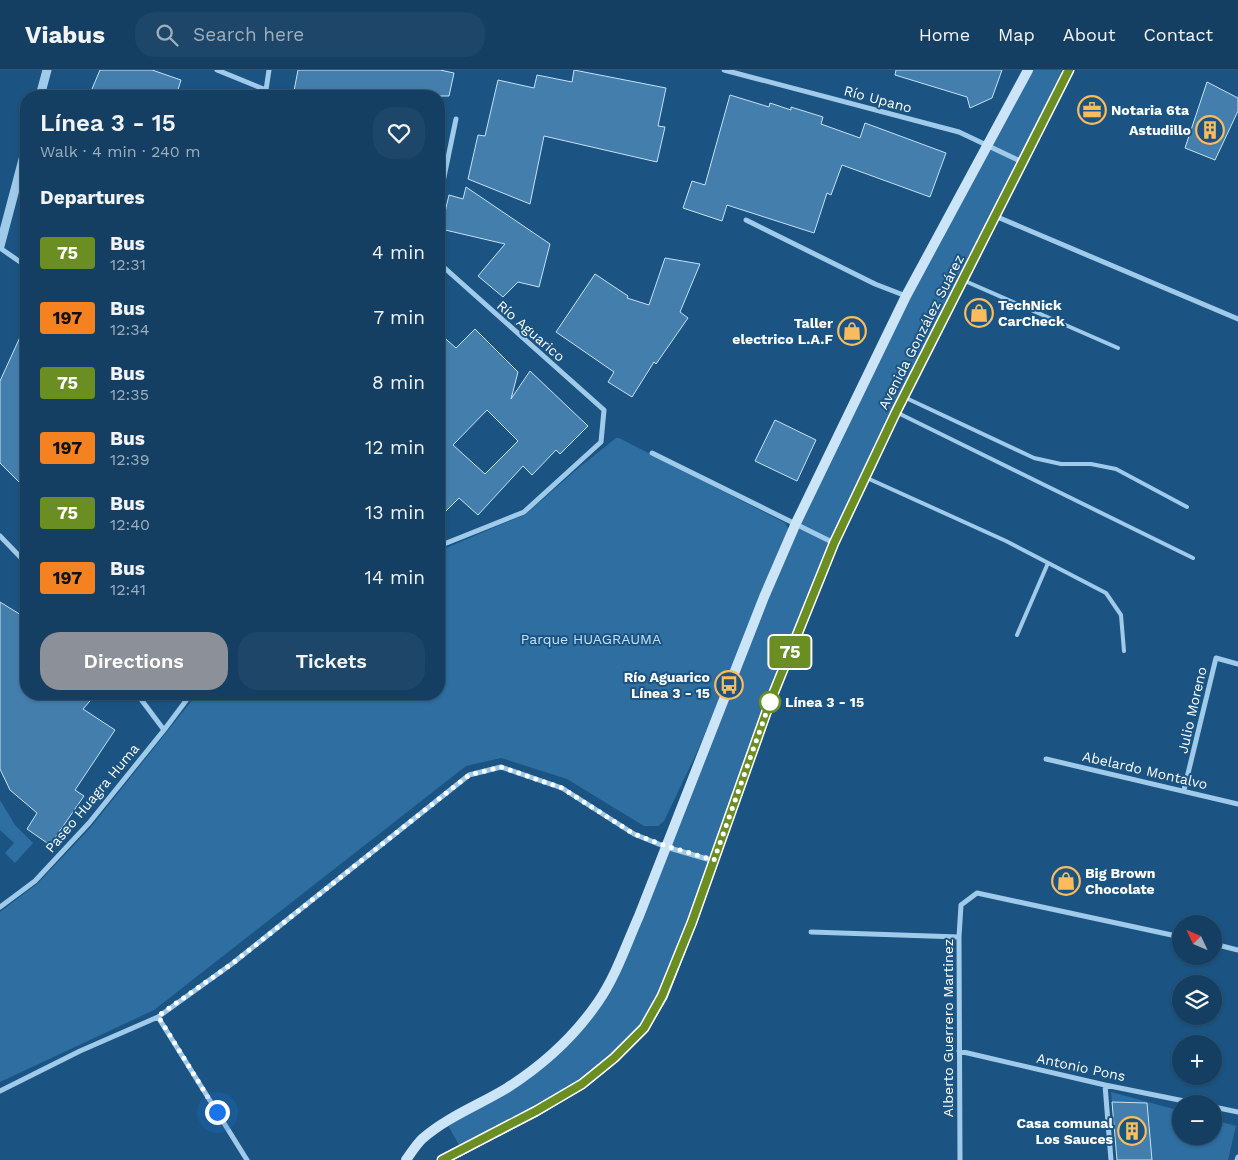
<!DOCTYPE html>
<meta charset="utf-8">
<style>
body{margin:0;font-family:"Work Sans",sans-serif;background:#1d4668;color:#f1f3f6;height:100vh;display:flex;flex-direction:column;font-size:19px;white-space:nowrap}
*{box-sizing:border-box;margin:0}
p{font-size:16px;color:#9dafbe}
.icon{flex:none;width:28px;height:28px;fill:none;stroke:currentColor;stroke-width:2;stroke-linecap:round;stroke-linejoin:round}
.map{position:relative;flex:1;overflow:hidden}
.drawer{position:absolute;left:20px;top:20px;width:425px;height:610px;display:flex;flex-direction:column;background:#143f62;border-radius:20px;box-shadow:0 1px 4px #0004,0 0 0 1px #335877}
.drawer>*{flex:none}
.badge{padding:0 10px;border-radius:4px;font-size:18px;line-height:32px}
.needle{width:32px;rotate:314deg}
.tools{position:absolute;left:1172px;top:845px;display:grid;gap:10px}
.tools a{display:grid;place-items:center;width:50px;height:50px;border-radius:50%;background:#143f62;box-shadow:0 1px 4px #0004,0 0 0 1px #335877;font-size:25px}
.you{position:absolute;width:25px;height:25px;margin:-12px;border:4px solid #fff;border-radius:50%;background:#1a73e8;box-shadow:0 0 0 8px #1a73e833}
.map>.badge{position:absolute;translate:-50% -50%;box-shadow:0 0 0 2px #fff}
h2{padding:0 20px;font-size:19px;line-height:45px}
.round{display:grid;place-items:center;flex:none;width:52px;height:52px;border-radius:20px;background:#1d4668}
.summary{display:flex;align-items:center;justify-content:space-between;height:85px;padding:0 20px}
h1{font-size:24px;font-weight:600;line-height:38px}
.primary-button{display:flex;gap:10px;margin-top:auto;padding:10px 20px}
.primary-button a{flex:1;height:58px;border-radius:20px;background:#8c9099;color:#fff;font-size:20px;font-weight:600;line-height:58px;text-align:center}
.primary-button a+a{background:#1d4668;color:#f1f3f6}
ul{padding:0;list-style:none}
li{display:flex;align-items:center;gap:15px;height:65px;padding:0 20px}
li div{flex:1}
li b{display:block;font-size:19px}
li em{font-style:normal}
li .badge{min-width:55px;font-weight:700;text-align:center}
header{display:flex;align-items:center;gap:30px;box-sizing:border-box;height:70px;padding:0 25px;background:#143f62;border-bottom:1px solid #335877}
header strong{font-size:24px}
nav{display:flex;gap:28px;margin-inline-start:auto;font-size:18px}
.search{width:350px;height:45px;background:#1d4668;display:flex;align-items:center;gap:12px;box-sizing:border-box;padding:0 18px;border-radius:20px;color:#9dafbe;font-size:19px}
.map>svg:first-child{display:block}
.green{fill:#2e6ea1}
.building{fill:#447eac;stroke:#c5e2f8;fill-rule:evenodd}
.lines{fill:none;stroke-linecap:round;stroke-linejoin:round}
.service{stroke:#a0caea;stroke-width:4}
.minor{stroke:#a0caea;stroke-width:5}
.tertiary{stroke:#a0caea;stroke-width:9}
.secondary{stroke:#cce4f8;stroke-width:10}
.line-casing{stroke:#fff;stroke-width:11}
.line{stroke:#6b8e23;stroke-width:8}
.walk{stroke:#fff;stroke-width:5;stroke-dasharray:0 9}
.stop-dot{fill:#fff;stroke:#6b8e23;stroke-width:2.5}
.labels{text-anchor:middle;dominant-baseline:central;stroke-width:4;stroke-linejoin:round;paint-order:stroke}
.street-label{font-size:14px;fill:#fff;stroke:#1b5482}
.poi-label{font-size:14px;font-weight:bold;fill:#fff;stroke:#1b5482;text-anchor:end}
.park-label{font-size:14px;fill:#c5e2f8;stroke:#1b5482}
.stop-label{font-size:14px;font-weight:bold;fill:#fff;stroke:#1b5482;text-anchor:start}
</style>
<header>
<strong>Viabus</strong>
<div class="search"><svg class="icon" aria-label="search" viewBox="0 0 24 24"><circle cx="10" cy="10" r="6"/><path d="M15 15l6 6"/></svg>Search here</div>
<nav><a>Home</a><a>Map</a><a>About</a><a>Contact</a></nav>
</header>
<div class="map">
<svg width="1238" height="1090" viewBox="0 0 1238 1090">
<rect width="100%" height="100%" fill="#1b5482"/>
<path class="green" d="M 1028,0 L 1069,0 L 834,473 L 692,852 L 644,958 L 582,1014 L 462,1080 L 446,1052 L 547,990 L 599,931 L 729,615 L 850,343 Z
M 616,368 L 619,368 L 785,453 L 789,460 L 697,682 L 664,751 L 658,756 L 644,756 L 567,709 L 501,688 L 466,696 L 154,940 L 0,1012 L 0,842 L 38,813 L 91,757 L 197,624 L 439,624 L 439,481 L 526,444 L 576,400 Z
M 0,730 L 15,755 L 33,773 L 15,793 L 5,783 L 14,773 L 0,760 Z
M 1111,1022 L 1181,1041 L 1181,1066 L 1214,1066 L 1214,1050 L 1236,1056 L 1228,1090 L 1117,1090 Z"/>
<path class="building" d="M 100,0 L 152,0 L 181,10 L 176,26 L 89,26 Z
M 298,0 L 440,0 L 454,3 L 449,26 L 293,26 Z
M 574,0 L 666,18 L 658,56 L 665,57 L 657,92 L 544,66 L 530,134 L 468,109 L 478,65 L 485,66 L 498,10 L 534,18 L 537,5 L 572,12 Z
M 896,0 L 1002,0 L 992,28 L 970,38 L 967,27 L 895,5 Z
M 1207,12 L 1238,28 L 1238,41 L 1215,90 L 1185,78 Z
M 730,25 L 769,37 L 770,33 L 791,40 L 791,37 L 823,47 L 821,54 L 860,68 L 865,53 L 946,83 L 930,127 L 842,95 L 831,125 L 827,123 L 814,163 L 727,135 L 722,151 L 683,138 L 692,111 L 705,115 Z
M 466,117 L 550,174 L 539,217 L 518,212 L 503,227 L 478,206 L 505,174 L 441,159 L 449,125 L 463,129 Z
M 665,188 L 700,194 L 680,242 L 688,248 L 656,294 L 654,292 L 632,327 L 608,312 L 614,302 L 556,262 L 595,204 L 628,226 L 627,228 L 649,235 Z
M 26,254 L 26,419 L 0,393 L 0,311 Z
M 475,259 L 518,302 L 511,329 L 530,301 L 588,356 L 560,384 L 556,380 L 532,405 L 523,396 L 478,445 L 459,428 L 439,448 L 439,263 L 456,278 ZM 487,340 L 518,371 L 485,404 L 453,375 Z
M 775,350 L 816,370 L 797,411 L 755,391 Z
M 0,532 L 26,548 L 26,624 L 96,624 L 83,639 L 115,660 L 75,720 L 84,726 L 50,775 L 27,759 L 37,743 L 10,720 L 0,699 Z
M 1112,1032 L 1147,1033 L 1152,1090 L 1117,1090 Z"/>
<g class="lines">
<path class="service" d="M 965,211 L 1118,278
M 904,327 L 1034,388 L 1061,394 L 1091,394 L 1116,399 L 1187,437
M 896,342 L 1193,488
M 867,408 L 1006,471 L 1106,523 L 1121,545 L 1124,581
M 1017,565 L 1048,493"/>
<path class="minor" d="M 217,0 L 266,20 L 269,0
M 724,0 L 959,62 L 1022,92
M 439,131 L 456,49
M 995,146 L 1238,249
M 746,150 L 875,214 L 906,226
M 0,178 L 26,196
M 439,193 L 604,340 L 601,372 L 524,442 L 439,476
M 652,383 L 834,473
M 0,466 L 26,493
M 137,624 L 164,660
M 1046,689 L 1238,734
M 1184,720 L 1216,588 L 1238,594
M 0,837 L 35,811 L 89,753 L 164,660 L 191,624
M 811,862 L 959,867
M 1214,874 L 1238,880
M 158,947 L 247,1090
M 959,981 L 1105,1015 L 1199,1034
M 1105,1015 L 1111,1090
M 0,1021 L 80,981 L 158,947 L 233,893 L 469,705 L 501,697 L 562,718 L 634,764 L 666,777 L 714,791
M 1214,1037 L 1238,1042
M 960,1090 L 959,867 L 961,835 L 977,823 L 1181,867
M 1237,1090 L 1238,1087"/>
<path class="tertiary" d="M 40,26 L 47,0
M 0,176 L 26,78"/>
<path class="secondary" d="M 406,1090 C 411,1083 416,1075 422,1069 C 447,1047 479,1035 507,1018 C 543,995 574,967 598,932 C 616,906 626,875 639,846 L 764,527 L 796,453 L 906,226 L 1028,0
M 443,1090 L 537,1041 L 582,1014 L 614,988 L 644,958 L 663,926 L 692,852 L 770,632 L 834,473 L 896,342 L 1069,0"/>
</g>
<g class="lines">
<defs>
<path id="line" d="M 442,1090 L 536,1041 L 582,1014 L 614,988 L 644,958 L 662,926 L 692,852 L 770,632 L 834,473 L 896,342 L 1069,0"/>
</defs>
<use href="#line" class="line-casing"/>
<use href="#line" class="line"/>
<path class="walk" d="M 217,1042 L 158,946 L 233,893 L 469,705 L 501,697 L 562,718 L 634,764 L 666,776 L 714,790 L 770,632"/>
</g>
<defs>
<symbol id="office-ring" viewBox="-11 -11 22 22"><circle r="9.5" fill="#1b5482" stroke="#fcbc5d" stroke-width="1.5"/><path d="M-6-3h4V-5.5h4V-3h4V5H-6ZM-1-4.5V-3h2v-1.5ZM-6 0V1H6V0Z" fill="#fcbc5d"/></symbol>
<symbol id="building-ring" viewBox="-11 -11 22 22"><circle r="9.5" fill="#1b5482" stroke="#fcbc5d" stroke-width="1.5"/><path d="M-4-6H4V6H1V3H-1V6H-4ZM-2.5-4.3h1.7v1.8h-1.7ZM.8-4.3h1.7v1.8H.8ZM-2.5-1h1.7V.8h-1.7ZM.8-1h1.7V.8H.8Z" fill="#fcbc5d"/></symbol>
<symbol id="shop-ring" viewBox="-11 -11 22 22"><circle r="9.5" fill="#1b5482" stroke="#fcbc5d" stroke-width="1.5"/><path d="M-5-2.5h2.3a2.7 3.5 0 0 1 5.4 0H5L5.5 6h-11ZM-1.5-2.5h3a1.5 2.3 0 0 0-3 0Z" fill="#fcbc5d"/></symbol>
<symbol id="bus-ring" viewBox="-11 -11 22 22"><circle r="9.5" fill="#1b5482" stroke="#fcbc5d" stroke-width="1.5"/><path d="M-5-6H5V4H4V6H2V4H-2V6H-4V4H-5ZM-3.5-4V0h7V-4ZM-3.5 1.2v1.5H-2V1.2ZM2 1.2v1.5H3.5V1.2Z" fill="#fcbc5d"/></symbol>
</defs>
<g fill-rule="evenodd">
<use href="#office-ring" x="1076" y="24" width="32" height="32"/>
<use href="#building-ring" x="1194" y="44" width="32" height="32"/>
<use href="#shop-ring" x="963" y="227" width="32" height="32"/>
<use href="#shop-ring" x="836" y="245" width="32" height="32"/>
<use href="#bus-ring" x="713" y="599" width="32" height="32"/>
<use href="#shop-ring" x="1050" y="795" width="32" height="32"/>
<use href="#building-ring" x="1116" y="1045" width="32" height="32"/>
</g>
<circle class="stop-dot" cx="770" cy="632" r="10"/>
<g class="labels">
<g class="street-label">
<text transform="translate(878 29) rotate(15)">Río Upano</text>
<text transform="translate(531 261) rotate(41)">Río Aguarico</text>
<text transform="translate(921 262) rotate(-63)">Avenida González Suárez</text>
<text transform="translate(1192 640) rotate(-77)">Julio Moreno</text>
<text transform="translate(1145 700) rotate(13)">Abelardo Montalvo</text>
<text transform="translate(92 728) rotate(-50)">Paseo Huagra Huma</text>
<text transform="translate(948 958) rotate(-90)">Alberto Guerrero Martinez</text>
<text transform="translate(1081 997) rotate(12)">Antonio Pons</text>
</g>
<g class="poi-label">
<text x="1111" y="40" text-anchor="start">Notaria 6ta</text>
<text x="1191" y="60">Astudillo</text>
<text x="998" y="235" text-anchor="start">TechNick<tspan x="998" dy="16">CarCheck</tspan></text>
<text x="833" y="253">Taller<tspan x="833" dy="16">electrico L.A.F</tspan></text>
<text x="710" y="607">Río Aguarico<tspan x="710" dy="16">Línea 3 - 15</tspan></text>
<text x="1085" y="803" text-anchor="start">Big Brown<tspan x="1085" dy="16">Chocolate</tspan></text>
<text x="1113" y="1053">Casa comunal<tspan x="1113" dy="16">Los Sauces</tspan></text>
</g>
<g class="park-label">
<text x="591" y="569">Parque HUAGRAUMA</text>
</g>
<g class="stop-label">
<text x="785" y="632">Línea 3 - 15</text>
</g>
</g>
</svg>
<div class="tools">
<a><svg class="needle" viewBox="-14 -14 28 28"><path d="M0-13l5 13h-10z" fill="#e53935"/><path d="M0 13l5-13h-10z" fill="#9dafbe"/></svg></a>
<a><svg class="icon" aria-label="layers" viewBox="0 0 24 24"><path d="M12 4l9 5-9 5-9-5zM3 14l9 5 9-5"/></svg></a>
<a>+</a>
<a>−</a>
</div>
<div class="you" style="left:217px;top:1042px"></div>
<b class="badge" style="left:790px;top:582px;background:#6b8e23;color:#fff">75</b>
<section class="drawer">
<div class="summary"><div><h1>Línea 3 - 15</h1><p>Walk · 4 min · 240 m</p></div><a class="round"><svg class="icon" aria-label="heart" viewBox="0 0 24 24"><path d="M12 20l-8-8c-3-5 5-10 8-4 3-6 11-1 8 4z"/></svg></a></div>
<h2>Departures</h2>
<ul>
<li><span class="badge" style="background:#6b8e23;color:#fff">75</span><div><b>Bus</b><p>12:31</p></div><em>4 min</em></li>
<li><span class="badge" style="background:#f58220;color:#111">197</span><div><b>Bus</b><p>12:34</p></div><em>7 min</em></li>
<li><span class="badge" style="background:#6b8e23;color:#fff">75</span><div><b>Bus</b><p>12:35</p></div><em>8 min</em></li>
<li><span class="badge" style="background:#f58220;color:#111">197</span><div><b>Bus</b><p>12:39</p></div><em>12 min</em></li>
<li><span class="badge" style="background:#6b8e23;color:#fff">75</span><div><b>Bus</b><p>12:40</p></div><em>13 min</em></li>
<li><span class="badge" style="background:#f58220;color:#111">197</span><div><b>Bus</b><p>12:41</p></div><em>14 min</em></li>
</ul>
<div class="primary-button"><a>Directions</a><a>Tickets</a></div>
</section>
</div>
